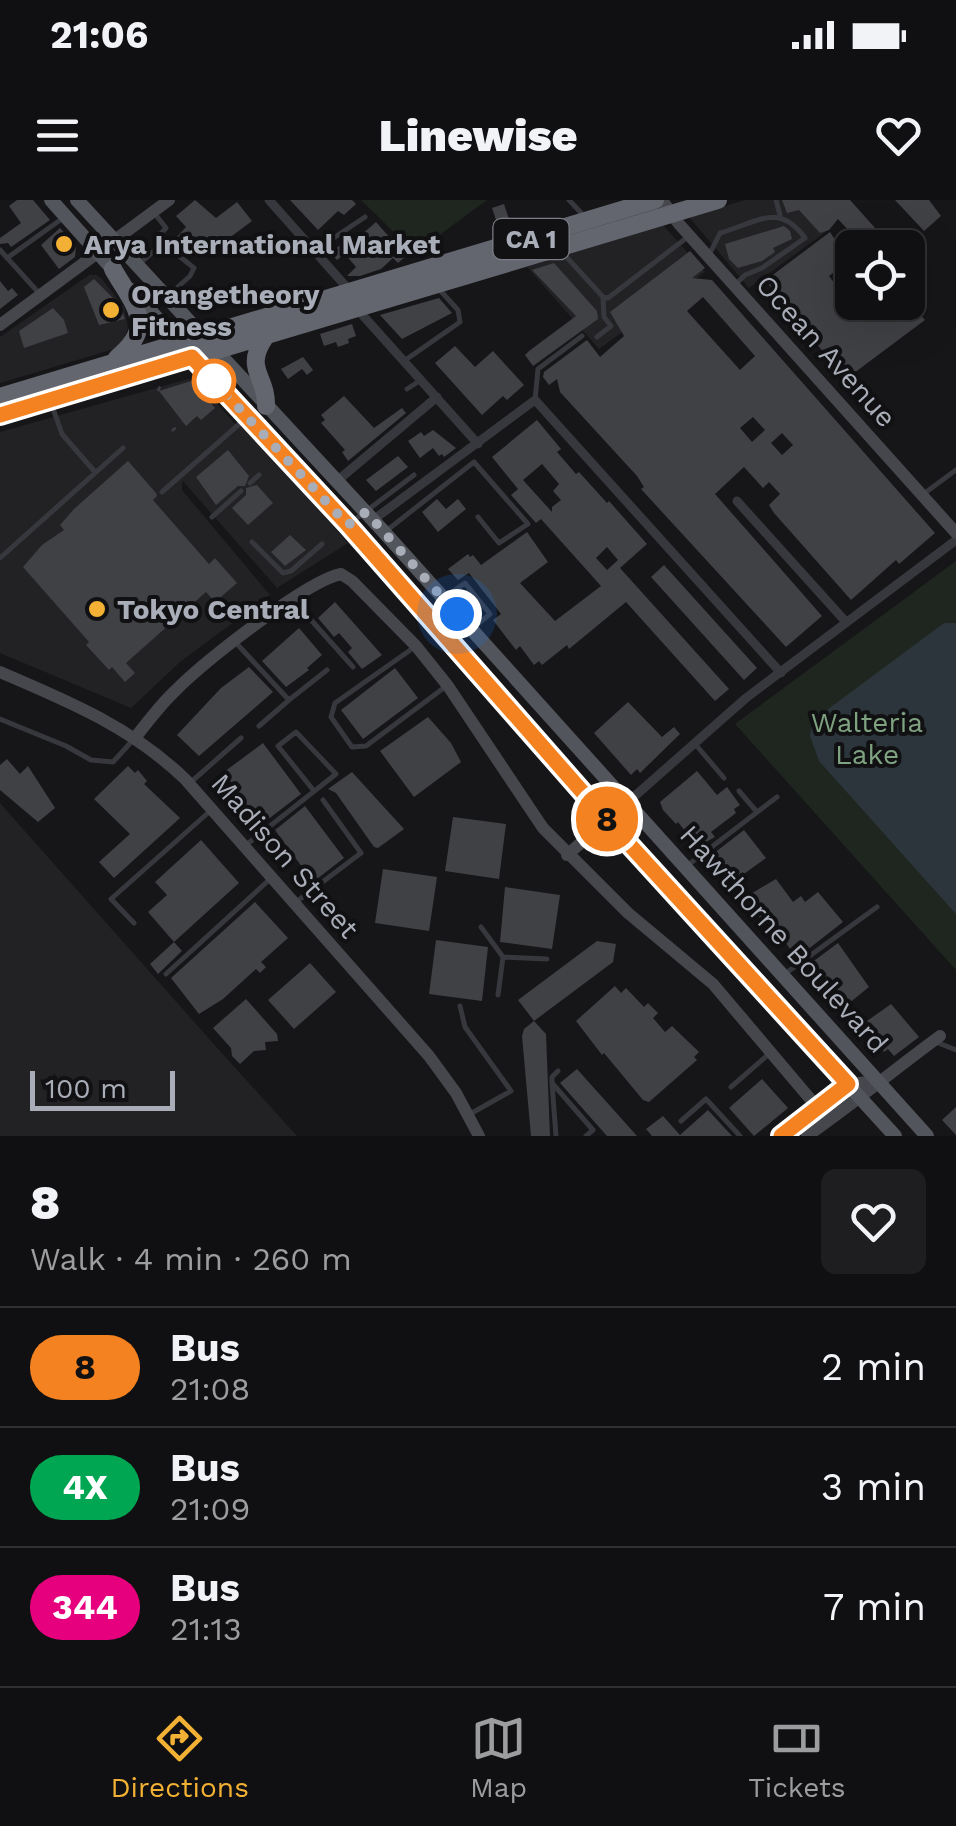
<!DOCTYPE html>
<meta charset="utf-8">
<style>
body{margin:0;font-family:"Work Sans",sans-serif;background:#1e1e20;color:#f1f3f6;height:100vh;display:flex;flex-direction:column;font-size:38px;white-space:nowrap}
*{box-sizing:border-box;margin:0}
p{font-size:32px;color:#9c9d9f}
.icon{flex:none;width:55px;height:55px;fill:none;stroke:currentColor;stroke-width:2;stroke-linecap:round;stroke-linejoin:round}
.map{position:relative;height:936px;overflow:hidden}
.panel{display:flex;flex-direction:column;background:#101012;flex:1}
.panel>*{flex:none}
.badge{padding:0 20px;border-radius:32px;font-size:35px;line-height:65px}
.fabs{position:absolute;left:835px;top:30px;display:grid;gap:20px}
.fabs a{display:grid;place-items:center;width:90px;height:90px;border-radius:15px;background:#101012;box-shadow:0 10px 40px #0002,0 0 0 2px #303032;font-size:50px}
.scale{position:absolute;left:30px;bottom:25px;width:145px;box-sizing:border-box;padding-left:10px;border:5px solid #a8adb8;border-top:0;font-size:28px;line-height:35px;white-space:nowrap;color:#a8adb8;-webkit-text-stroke:8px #111113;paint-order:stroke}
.you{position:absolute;width:50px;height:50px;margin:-25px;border:8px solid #fff;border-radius:50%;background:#1a73e8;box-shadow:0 0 0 15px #1a73e833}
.map>.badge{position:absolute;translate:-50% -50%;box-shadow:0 0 0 5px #fff}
.round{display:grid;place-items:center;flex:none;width:105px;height:105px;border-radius:15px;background:#1e1e20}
.headline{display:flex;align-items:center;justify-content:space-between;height:170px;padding:0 30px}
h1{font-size:48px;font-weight:800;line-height:75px}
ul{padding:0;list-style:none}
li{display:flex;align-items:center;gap:30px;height:120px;padding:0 30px;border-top:2px solid #303032}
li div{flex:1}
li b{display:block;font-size:38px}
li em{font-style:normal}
li .badge{min-width:110px;font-weight:700;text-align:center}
.status{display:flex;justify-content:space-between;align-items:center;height:70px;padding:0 50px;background:#101012;direction:ltr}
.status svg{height:28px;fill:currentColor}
header{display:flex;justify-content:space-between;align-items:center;height:130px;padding:0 30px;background:#101012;font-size:45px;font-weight:800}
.tabs{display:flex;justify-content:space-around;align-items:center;height:140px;border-top:2px solid #303032;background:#101012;font-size:28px;color:#9c9d9f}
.tabs a{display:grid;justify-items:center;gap:5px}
.tabs .current{color:#f2b134}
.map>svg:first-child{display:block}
.built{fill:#222225}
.green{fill:#1e261f}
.water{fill:#2c353c}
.building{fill:#404145;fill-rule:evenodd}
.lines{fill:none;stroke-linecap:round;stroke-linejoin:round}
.path{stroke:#3d3f44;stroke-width:2.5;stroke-dasharray:5 8;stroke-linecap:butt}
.lane{stroke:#37383d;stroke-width:5}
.street{stroke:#37383d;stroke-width:9}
.secondary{stroke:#45474d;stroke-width:12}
.primary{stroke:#53555c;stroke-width:14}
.highway{stroke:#63666e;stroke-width:18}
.line-casing{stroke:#fff;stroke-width:22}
.line{stroke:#f58220;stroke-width:15}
.walk{stroke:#a8adb8;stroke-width:10;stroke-dasharray:0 18}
.poi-dot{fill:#f2b134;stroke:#111113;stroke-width:4}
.stop-dot{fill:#fff;stroke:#f58220;stroke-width:5}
.labels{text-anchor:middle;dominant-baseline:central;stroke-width:8;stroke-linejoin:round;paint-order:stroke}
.shield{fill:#111113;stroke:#7b7e86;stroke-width:2.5}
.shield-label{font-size:25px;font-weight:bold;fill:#a8adb8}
.poi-label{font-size:28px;font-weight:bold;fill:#a8adb8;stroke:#111113;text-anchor:start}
.street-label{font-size:28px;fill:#a8adb8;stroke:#111113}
.park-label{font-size:28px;fill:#7fa381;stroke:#111113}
</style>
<div class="status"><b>21:06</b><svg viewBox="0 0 49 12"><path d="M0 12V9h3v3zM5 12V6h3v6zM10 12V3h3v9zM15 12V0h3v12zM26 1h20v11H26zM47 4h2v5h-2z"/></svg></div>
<header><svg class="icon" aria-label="menu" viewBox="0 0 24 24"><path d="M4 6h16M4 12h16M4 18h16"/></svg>Linewise<svg class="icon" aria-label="heart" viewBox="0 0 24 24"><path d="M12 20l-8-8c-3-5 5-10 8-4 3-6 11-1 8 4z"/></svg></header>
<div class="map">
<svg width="956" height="936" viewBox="0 0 956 936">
<rect width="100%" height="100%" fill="#161618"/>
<path class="built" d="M 745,0 L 801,0 L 827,31 L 749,88 L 689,17 Z
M 663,25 L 705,72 L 599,149 L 527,67 Z
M 89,75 L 97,75 L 102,79 L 124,107 L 128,128 L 121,147 L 0,183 L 0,137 Z
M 188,179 L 198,182 L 236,225 L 242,224 L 348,343 L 277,388 L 182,280 L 182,290 L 270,395 L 180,462 L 131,508 L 0,453 L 0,232 Z
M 0,603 L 219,850 L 297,936 L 0,936 Z"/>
<path class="green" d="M 361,0 L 487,0 L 415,53 Z
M 956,361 L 956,770 L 735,524 Z"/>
<path class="water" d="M 944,423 L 956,423 L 956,714 L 819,561 L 810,536 L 812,521 Z"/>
<path class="building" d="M 17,0 L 33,0 L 50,20 L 11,47 L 8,43 L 0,44 L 0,38 L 21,23 L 9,6 Z
M 195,0 L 216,18 L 237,2 L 252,21 L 209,53 L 201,44 L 198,46 L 196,44 L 186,54 L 172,42 L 186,27 L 176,16 Z
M 290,0 L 352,0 L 356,4 L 344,15 L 338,11 L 318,30 Z
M 782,0 L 850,0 L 893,48 L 865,48 L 838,19 L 829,30 L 820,33 L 799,10 L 787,13 Z
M 895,0 L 929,0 L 941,16 L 924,31 Z
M 504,4 L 511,25 L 499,29 L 492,8 Z
M 376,22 L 406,56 L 398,63 L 393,58 L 381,69 L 360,76 L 347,76 L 356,67 L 345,54 L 337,60 L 331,53 L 348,38 L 352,43 Z
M 784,26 L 790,31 L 792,39 L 773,48 L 775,52 L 762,61 L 738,68 L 729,59 L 725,44 Z
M 60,28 L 76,46 L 75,57 L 59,69 L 41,45 Z
M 830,32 L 849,61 L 829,76 L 848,101 L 852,98 L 852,102 L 908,102 L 925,120 L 846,179 L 810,136 L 806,139 L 766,80 Z
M 690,51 L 705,68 L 692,78 L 712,80 L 935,333 L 899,364 L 896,360 L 851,400 L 774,313 L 769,305 L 780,294 L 769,282 L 763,288 L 744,267 L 715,294 L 822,416 L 786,447 L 641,289 L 644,287 L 637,276 L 560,192 L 557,179 L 549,185 L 543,177 L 544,172 L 587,140 L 600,157 L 624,136 L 610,112 ZM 703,97 L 755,156 L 740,170 L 687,111 ZM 753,217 L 765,230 L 752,242 L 740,228 ZM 782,233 L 793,245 L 782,255 L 771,243 Z
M 554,63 L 597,111 L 598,119 L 533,166 L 525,155 L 529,151 L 576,116 L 532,70 Z
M 94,79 L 119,104 L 125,119 L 99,125 L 84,87 Z
M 0,81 L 8,91 L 12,88 L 18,95 L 0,109 Z
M 439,98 L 452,113 L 402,139 L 380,115 Z
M 53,108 L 64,120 L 68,133 L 24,148 L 19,131 Z
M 352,124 L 356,136 L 348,139 L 349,143 L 338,147 L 336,142 L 324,146 L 320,134 Z
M 455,146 L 475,167 L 493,151 L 524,185 L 507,200 L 503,196 L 482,215 L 435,163 Z
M 303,157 L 313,170 L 307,175 L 302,169 L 288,179 L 281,169 Z
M 191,181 L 215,208 L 201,220 L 197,216 L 186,226 L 159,191 Z
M 344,196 L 374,228 L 402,208 L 406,213 L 348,261 L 342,252 L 345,250 L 321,223 L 325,220 L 321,215 Z
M 537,220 L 561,249 L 557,252 L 576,274 L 579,272 L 607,303 L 609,301 L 647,344 L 620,368 L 729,489 L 715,501 L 626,402 L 569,449 L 567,445 L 542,465 L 539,461 L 534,465 L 520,446 L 516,450 L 493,420 L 501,414 L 469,373 L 458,380 L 448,369 L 468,354 L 470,357 L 473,355 L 481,365 L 527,332 L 548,362 L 520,383 L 555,421 L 601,386 L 541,319 L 536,323 L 511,295 L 518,289 L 492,257 ZM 542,264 L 559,284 L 553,291 L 561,300 L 552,307 L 552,312 L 523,280 ZM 607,347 L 618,360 L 607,370 L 596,358 Z
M 433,230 L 456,248 L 444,257 L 442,254 L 439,256 L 433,248 L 420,258 L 408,241 L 421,232 L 424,236 Z
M 228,250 L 249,276 L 245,286 L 238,286 L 216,305 L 196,277 Z
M 398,256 L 408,267 L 376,291 L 366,280 Z
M 128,261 L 156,293 L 157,296 L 153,300 L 209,364 L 215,358 L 237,383 L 215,402 L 206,392 L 126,463 L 135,473 L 125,482 L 112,467 L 109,470 L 86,445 L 89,442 L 23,367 L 42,345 L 64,330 L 60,325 L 74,309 Z
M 257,285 L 273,303 L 248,325 L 232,308 L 246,295 L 246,288 Z
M 437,299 L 446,309 L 458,299 L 466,309 L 438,332 L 422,312 Z
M 290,335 L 306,350 L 285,366 L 271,352 Z
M 664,365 L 757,468 L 744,480 L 651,377 Z
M 335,402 L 382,455 L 362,469 L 348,452 L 352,448 L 339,433 L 334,437 L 318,418 Z
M 299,428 L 322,455 L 307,468 L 309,470 L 286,487 L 262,461 Z
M 249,467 L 273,492 L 199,556 L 177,535 L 221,488 Z
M 395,468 L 418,498 L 363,539 L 341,510 Z
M 628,502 L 662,537 L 674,527 L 680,534 L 640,573 L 637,569 L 631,575 L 594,533 Z
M 428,517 L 451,543 L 461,562 L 414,597 L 380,551 Z
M 263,543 L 301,594 L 262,624 L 238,597 L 240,595 L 224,572 Z
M 7,559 L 20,574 L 28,566 L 55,608 L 38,622 L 0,590 L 0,565 Z
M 128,566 L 135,573 L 138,570 L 147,581 L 144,584 L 180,618 L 114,678 L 99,662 L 130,634 L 94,599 Z
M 697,571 L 717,595 L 727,587 L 740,605 L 734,609 L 736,613 L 711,632 L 715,637 L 697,647 L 678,622 L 676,624 L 663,610 L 660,602 Z
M 352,572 L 404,629 L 378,648 L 374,647 L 336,593 L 328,589 Z
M 305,606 L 344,658 L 313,682 L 275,630 Z
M 453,617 L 506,624 L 499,679 L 445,671 Z
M 744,630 L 766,658 L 734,681 L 713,654 Z
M 201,640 L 239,683 L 174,742 L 148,712 L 167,695 L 155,682 Z
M 383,669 L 437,677 L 429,731 L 375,723 Z
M 776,679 L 793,702 L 801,696 L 805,702 L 818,692 L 843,722 L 802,754 L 792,752 L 774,725 L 766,726 L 749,703 L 752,701 L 749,695 Z
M 505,687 L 560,695 L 552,749 L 500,742 Z
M 255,702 L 288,738 L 261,762 L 266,767 L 260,773 L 256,769 L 223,799 L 199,814 L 171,778 Z
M 436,740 L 488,747 L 482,801 L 429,794 Z
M 597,741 L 616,744 L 613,762 L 534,821 L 518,800 Z
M 174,742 L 182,751 L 158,774 L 150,764 Z
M 838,743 L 869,787 L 843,808 L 827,784 L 823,787 L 807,766 Z
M 310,763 L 336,792 L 294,829 L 268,800 Z
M 615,786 L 621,793 L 626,788 L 644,807 L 648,803 L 658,813 L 653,818 L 665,832 L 672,826 L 699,852 L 694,857 L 697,860 L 649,902 L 643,900 L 604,853 L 602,855 L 576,821 Z
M 246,799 L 277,834 L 278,841 L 265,842 L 266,850 L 254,851 L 240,864 L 232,856 L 231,848 L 213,828 Z
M 891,804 L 919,837 L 894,856 L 888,849 L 884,852 L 875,840 L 879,837 L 867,821 Z
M 534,821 L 546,834 L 550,936 L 531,936 L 522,836 L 524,829 Z
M 577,869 L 637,936 L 607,936 L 560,883 Z
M 762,879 L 788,908 L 754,936 L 729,908 Z
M 956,907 L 956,935 L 942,920 Z
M 708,910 L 732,936 L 652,936 L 646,929 L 663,916 L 680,935 Z"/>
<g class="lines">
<path class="path" d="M 158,191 L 161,184
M 172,231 L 182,222"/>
<path class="lane" d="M 569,0 L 584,16
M 776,0 L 780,15
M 155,14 L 166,28 L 157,38 L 194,68 L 190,76 L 168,96
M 0,50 L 38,92
M 314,51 L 365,17
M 561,51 L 603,97 L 608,98 L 689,36
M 709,55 L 720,33 C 758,22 779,2 805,38 L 762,68 L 745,75 L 737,83
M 7,58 L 63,18
M 138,65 L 162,44
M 597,137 L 611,126 L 604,117 L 603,97
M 404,161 L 460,122 L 458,110 L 437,87
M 407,189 L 421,180
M 535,200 L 538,169 L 582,136
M 51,203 L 62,234 L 95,272
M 250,283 L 259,275
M 162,292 L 245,219
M 922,295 L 956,270
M 212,317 L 241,291
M 349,324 L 414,275
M 386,331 L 474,262 L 528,324 L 499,343 L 478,317
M 252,342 L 283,373 L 291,371 L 322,344
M 0,358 L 123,248
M 446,396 L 465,383 L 490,414 L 474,427
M 295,402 L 353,467
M 237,444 L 289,500 L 259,526
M 416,446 L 335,503 L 331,517 L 352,547 L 366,546 L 445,487
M 289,500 L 327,470
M 0,519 L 66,546 L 91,560 L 113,562 L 133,540
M 696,545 L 724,578
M 191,582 L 241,538
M 739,591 L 757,612
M 246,645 L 336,574 L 296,532 L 278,546 L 314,591
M 688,665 L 777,597
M 296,702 L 361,653 L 323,600
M 134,723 L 111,699 L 209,612
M 481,727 L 503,757 L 547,759
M 786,773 L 877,707
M 166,774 L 269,680
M 498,795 L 503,757
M 460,806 L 465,827 L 511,891 L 470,914
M 936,842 L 956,850
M 552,883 L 552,877 L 558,871
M 731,887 L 770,853
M 681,921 L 706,899 L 740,936
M 556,936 L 552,883 L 593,930 L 586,936"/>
<path class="street" d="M 269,0 L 350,91
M 358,110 L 478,244
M 337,281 L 437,197
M 737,301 L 846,422
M 373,320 L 535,200 L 781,473
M 628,602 L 746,498 L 956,340"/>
<path class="secondary" d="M 662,0 L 679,24 L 956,333
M 0,125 L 169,0
M 0,472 C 68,501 131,527 185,579 L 429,856 L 456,893 L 479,936
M 135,538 C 148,521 161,504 176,490 C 204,462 306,381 341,374 L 352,381 L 416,446 L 448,486 L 543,628 L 628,713 L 713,784 L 817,907
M 567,655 L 628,602
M 781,936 L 848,884 L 879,881
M 807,936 C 853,904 895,869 940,836"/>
<path class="primary" d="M 51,0 L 117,74
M 77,0 L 384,332 L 927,936
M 131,90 L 348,325 L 607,620 L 895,936"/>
<path class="highway" d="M 113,69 C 134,106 157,125 117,158
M 265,137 C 243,170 267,175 266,206
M 0,197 L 655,0
M 0,215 L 718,0"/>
</g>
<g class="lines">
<defs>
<path id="line" d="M 0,215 L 192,157 L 348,325 L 607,620 L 848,884 L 781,936"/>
</defs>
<use href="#line" class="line-casing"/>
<use href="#line" class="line"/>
<path class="walk" d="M 214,181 L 208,175 L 348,325 L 366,312 L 457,414"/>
</g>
<g class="poi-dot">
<circle cx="64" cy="44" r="10"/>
<circle cx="111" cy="110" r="10"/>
<circle cx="97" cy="409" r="10"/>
</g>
<circle class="stop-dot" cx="214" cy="181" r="20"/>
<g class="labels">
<rect class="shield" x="493.5" y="19" width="75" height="40" rx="8"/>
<g class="shield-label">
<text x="531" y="39">CA 1</text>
</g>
<g class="poi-label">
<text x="84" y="44">Arya International Market</text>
<text x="131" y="94">Orangetheory<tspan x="131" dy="32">Fitness</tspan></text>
<text x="117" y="409">Tokyo Central</text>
</g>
<g class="street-label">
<text transform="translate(826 151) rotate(48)">Ocean Avenue</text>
<text transform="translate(285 656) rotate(49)">Madison Street</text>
<text transform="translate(784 739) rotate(48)">Hawthorne Boulevard</text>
</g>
<g class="park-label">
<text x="867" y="522">Walteria<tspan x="867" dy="32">Lake</tspan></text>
</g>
</g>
</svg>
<div class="fabs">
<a><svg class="icon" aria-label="locate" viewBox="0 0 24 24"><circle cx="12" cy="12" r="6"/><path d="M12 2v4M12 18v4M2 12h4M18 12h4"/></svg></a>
</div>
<div class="scale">100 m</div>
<div class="you" style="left:457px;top:414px"></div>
<b class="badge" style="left:607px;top:619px;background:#f58220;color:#111">8</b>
</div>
<section class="panel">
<div class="headline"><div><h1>8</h1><p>Walk · 4 min · 260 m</p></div><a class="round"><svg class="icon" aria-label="heart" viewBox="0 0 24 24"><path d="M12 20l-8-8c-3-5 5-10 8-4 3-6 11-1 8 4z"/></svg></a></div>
<ul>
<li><span class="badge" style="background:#f58220;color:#111">8</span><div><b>Bus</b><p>21:08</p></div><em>2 min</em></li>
<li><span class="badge" style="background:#00a651;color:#fff">4X</span><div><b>Bus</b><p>21:09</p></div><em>3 min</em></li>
<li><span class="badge" style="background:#e6007e;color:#fff">344</span><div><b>Bus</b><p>21:13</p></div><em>7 min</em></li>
</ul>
</section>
<nav class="tabs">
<a class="current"><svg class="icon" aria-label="directions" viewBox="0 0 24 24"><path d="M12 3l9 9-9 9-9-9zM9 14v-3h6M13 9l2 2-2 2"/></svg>Directions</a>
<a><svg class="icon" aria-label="map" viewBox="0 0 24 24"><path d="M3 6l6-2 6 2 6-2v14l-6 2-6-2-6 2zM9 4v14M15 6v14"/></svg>Map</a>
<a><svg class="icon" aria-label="tickets" viewBox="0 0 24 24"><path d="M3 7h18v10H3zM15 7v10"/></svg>Tickets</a>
</nav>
